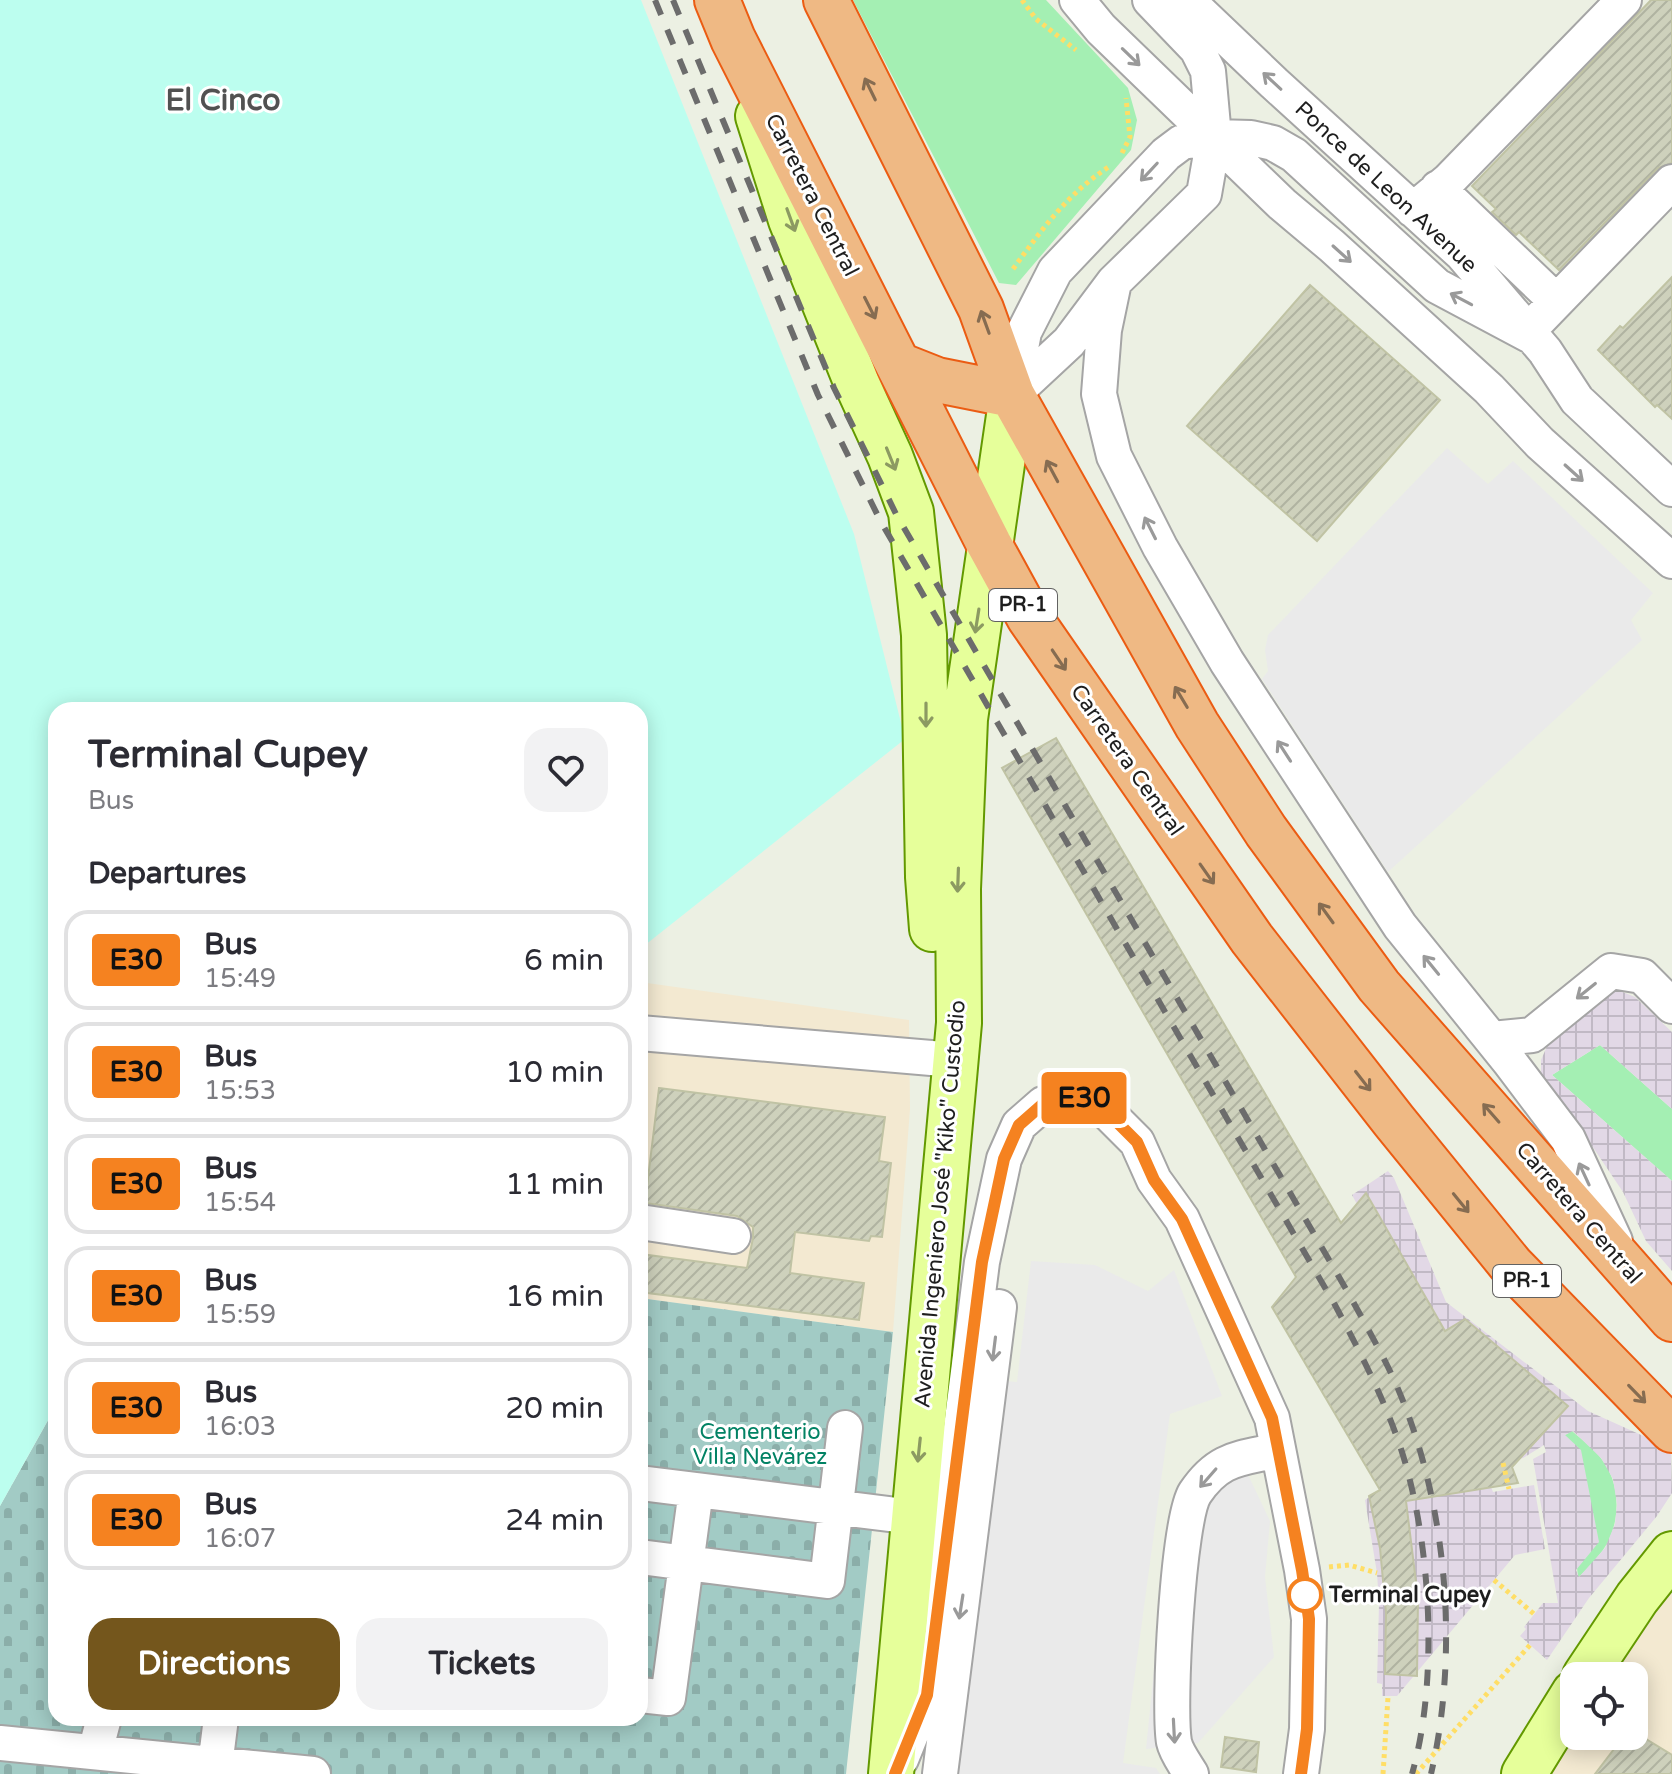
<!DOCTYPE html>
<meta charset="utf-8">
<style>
body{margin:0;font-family:"Varela Round",sans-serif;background:#f2f2f3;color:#2b2b33;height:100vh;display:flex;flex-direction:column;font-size:30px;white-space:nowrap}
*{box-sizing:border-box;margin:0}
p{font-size:26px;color:#7c7c81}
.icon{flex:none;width:44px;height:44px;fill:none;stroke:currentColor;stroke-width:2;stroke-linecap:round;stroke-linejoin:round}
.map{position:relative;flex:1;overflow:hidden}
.details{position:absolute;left:48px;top:702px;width:600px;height:1024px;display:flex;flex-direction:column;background:#fff;border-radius:24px;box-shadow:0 4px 20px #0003}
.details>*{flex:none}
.badge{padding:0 16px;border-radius:6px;font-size:28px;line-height:52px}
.tools{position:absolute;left:1560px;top:1662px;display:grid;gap:16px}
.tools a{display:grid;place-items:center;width:88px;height:88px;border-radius:16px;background:#fff;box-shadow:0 4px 20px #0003;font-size:40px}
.map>.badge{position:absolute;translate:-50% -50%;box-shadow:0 0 0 4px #fff}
h2{padding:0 40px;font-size:30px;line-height:72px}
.round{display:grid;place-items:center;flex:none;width:84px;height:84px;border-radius:24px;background:#f2f2f3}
.head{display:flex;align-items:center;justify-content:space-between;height:136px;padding:0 40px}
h1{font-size:38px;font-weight:800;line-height:60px}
.action{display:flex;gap:16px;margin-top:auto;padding:16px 40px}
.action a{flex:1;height:92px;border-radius:24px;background:#74561c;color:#fff;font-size:32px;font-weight:800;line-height:92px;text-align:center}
.action a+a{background:#f2f2f3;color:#2b2b33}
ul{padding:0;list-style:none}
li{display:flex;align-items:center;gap:24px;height:100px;margin:0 16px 12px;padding:0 24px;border:4px solid #e1e1e2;border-radius:24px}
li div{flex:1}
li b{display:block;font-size:30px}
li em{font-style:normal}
li .badge{min-width:88px;font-weight:700;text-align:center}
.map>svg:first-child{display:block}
.commercial{fill:#f3e9d1}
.grass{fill:#a4efb3}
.cemetery{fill:url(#cemetery-stones)}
.park{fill:#bcfeef}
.parking{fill:#eaeaea}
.plaza{fill:url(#plaza-grid);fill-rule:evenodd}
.building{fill:url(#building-hatch);stroke:#c0c3a4;stroke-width:2}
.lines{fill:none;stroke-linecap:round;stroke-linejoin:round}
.minor-casing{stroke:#a5a5a5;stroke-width:38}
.major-casing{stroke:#639900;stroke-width:48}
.highway-casing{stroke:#eb5c13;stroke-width:48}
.path{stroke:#ffde66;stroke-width:5;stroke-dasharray:4 4;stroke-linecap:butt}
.minor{stroke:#fff;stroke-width:34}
.major{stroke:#e6ff9a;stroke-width:44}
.highway{stroke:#efb984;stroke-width:44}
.rail{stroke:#6c6c6c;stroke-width:6;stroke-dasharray:16 16;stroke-linecap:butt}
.oneway{stroke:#9a9a9a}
.oneway2{stroke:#866c51}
.oneway3{stroke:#8c9a62}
.line-casing{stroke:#fff;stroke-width:18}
.line{stroke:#f58220;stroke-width:12}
.stop-dot{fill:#fff;stroke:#f58220;stroke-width:4}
.labels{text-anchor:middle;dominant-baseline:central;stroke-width:6;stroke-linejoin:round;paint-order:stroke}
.shield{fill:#fff;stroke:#626262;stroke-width:2}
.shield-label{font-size:20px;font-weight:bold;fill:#1e1e1e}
.street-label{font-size:22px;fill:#1e1e1e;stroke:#fff}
.park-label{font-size:22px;fill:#028264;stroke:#fff}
.stop-label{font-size:22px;font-weight:bold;fill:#1e1e1e;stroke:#fff;text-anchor:start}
.district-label{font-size:30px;font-weight:bold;fill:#515151;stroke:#fff}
</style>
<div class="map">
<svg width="1672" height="1774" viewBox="0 0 1672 1774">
<defs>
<pattern id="cemetery-stones" width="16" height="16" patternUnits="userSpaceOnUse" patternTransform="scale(2)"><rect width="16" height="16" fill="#a2cbc5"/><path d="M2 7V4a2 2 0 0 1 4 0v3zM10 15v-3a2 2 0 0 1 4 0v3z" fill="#8baea9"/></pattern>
<pattern id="plaza-grid" width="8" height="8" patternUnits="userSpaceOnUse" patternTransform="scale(2)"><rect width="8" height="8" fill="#e2d8e6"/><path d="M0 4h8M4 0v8" fill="none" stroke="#c1b9c5"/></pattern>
<pattern id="building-hatch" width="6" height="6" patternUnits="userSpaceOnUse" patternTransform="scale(2)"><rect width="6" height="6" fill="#ced1bc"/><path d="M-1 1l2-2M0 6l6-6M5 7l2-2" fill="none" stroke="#b0b3a1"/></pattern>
</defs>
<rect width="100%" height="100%" fill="#ecf0e3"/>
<path class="commercial" d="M 640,982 L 909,1020 L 910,1109 L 893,1332 L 640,1298 Z
M 1672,1554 L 1672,1774 L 1524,1774 L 1574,1693 L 1574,1736 L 1634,1736 L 1634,1676 L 1585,1676 Z"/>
<path class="grass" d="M 853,0 L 1046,0 L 1128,88 L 1137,120 L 1131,150 L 1016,285 L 999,283 Z
M 1600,1045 L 1672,1109 L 1672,1181 L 1552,1075 Z
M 1572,1431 C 1581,1439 1592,1447 1600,1457 C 1621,1481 1622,1523 1603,1550 C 1596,1560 1587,1569 1578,1578 L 1565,1435 Z"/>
<path class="cemetery" d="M 640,1298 L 893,1332 L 846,1774 L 0,1774 L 0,1506 L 56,1406 L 56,1718 L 640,1718 Z"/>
<path class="park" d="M 0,0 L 641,0 L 854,534 L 905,739 L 640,949 L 640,710 L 56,710 L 56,1406 L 0,1506 Z"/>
<path class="parking" d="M 1447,448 L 1488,484 L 1513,461 L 1653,593 L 1631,620 L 1642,640 L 1388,872 L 1262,679 L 1268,671 L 1265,650 L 1268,635 Z
M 1031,1261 L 1095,1265 L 1148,1291 L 1174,1270 L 1222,1396 L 1170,1414 L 1123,1763 L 1156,1768 L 1160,1774 L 931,1774 L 983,1379 L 1017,1382 Z
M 1234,1445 L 1270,1521 L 1265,1577 L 1274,1657 L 1198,1743 L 1146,1749 L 1170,1512 L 1180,1487 Z"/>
<path class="plaza" d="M 1613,988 L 1635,997 L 1672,1032 L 1672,1109 L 1600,1045 L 1552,1075 L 1672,1181 L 1672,1271 L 1646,1241 L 1623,1192 L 1578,1125 L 1554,1099 L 1541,1075 L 1541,1060 L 1548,1044 Z
M 1388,1171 L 1394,1178 L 1446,1302 L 1588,1411 L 1650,1439 L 1671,1453 L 1672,1493 L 1657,1516 L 1589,1598 L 1547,1660 L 1520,1636 L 1526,1629 L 1524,1627 L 1543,1603 L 1558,1603 L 1533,1459 L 1546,1452 L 1544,1445 L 1523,1458 L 1497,1464 L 1352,1195 ZM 1573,1431 L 1601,1458 L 1613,1479 L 1617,1504 L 1615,1524 L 1605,1548 L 1579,1577 L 1576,1570 L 1599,1542 L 1581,1450 L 1565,1435 Z
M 1534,1485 L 1545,1549 L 1515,1555 L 1397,1696 L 1382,1696 L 1382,1684 L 1377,1683 L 1379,1604 L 1377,1573 L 1365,1500 L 1380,1490 L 1406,1501 L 1491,1487 L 1493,1492 Z"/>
<path class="building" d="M 1651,0 L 1672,0 L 1672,163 L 1658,168 L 1559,270 L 1519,232 L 1516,235 L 1492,212 L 1496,209 L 1472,186 Z
M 1672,277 L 1672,419 L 1657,405 L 1655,407 L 1598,350 L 1620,326 L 1623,328 Z
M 1310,285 L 1440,400 L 1317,541 L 1187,426 Z
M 1056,738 L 1341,1223 L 1366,1193 L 1445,1331 L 1465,1319 L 1568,1406 L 1512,1467 L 1518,1483 L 1406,1501 L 1418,1598 L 1417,1676 L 1385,1674 L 1386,1613 L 1380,1548 L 1369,1496 L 1380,1490 L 1272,1307 L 1296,1277 L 1002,768 Z
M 659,1088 L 885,1117 L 879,1161 L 891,1163 L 882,1237 L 871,1236 L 869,1241 L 795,1232 L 790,1273 L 864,1283 L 859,1320 L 640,1292 L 640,1254 L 747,1268 L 753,1238 L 753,1227 L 737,1216 L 645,1203 Z
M 1592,1736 L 1641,1736 L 1672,1755 L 1672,1774 L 1595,1774 L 1614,1749 Z
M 1225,1737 L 1259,1742 L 1256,1772 L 1221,1767 Z"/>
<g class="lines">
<defs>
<path id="minor" d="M 1077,0 L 1101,29 L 1282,204 L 1332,246 L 1489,389 L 1540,443 L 1672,561
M 1187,0 L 1274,83 L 1462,254 L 1545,351 L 1577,400 L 1672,489
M 1438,188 L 1556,301
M 1413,210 L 1449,180 L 1624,0
M 1114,282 L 1104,330 L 1099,394 L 1114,456 L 1160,547 L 1227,662 L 1400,926 L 1509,1061 L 1568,1139 L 1615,1241
M 1527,332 L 1672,182
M 1012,395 L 1024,332 L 1055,271 L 1166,154 L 1182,142 L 1214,137 L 1251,138 L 1273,143 L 1294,155 L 1437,286 L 1529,335
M 1012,395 L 1069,342 L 1114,282 L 1204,194 L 1214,137 L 1208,71 L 1197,49 L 1150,0
M 640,1033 L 943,1059
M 1492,1039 L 1532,1035 L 1611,971 L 1642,976 L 1672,1006
M 640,1222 L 733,1236
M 640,1483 L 913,1517
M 640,1557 L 827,1581 L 845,1428
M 640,1695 L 668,1698 L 696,1490
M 0,1743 L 313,1774
M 95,1752 L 104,1718
M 901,1759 L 927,1695 L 982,1262 L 1004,1159 L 1019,1125 L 1043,1104 L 1071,1097 L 1095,1100 L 1137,1142 L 1154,1180 L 1182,1219 L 1272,1418 L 1302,1570 L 1309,1619 L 1307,1729 L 1301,1774
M 214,1774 L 221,1718
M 940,1774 L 999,1307
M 1191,1774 C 1185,1764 1176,1752 1174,1742 C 1168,1707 1178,1519 1195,1493 C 1219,1457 1240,1459 1278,1450"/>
<path id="major" d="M 758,116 L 791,220 L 857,384 L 890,456 L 911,512 L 924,635 L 928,877 L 932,929
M 1585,1676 L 1637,1598 L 1672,1554
M 891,1774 L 959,1023 L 958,889 L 965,719 L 1012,395
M 1524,1774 L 1574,1693"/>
<path id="highway" d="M 717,0 L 733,39 L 989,544 L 1029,617 L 1252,939 L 1394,1121 L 1511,1265 L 1672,1430
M 826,0 L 981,309 L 1012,395 L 1197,725 L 1266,831 L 1379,986 L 1672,1319
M 899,365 L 937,380 L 1012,395"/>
</defs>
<use href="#minor" class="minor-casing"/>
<use href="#major" class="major-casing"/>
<use href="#highway" class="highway-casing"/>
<path class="path" d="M 1022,0 L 1036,19 L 1076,50
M 1122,153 L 1130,137 L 1126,98
M 1013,269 C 1043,228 1067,194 1110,166
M 1503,1463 L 1509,1489
M 1329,1567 L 1349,1565 L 1377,1573
M 1494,1580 L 1534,1614
M 1383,1774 L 1388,1697
M 1416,1774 L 1530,1645"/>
<use href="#minor" class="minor"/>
<use href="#major" class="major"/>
<use href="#highway" class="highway"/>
<path class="rail" d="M 655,0 L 818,395 L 881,522 L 1335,1305 C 1360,1352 1384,1398 1401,1449 C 1431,1541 1439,1680 1412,1774
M 673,0 L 834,388 L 896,514 L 1350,1296 C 1363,1320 1376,1343 1388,1367 C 1446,1486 1461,1645 1431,1774"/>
</g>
<defs><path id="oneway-shaft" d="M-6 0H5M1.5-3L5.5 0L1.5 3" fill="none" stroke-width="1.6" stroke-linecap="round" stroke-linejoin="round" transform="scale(2)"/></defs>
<g class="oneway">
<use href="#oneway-shaft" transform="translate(1131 57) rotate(44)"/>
<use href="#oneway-shaft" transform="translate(1272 81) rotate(-137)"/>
<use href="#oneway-shaft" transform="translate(1149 172) rotate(133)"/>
<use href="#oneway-shaft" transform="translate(1342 254) rotate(42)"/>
<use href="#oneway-shaft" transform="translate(1461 299) rotate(-152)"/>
<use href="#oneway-shaft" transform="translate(1574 473) rotate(42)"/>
<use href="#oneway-shaft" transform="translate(1150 528) rotate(-117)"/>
<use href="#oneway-shaft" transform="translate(1284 751) rotate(-123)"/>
<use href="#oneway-shaft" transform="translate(1431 965) rotate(-129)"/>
<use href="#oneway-shaft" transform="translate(1586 991) rotate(141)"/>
<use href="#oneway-shaft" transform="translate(1584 1174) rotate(-115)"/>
<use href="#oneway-shaft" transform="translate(994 1349) rotate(97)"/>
<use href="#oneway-shaft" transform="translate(1208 1478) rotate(131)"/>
<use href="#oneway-shaft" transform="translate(961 1607) rotate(99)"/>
<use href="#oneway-shaft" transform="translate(1174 1731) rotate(87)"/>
</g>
<g class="oneway2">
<use href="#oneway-shaft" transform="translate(870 89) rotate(-116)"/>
<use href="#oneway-shaft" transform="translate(870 308) rotate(63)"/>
<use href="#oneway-shaft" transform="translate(985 322) rotate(-110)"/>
<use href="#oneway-shaft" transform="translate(1052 471) rotate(-118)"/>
<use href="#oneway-shaft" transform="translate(1059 660) rotate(56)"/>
<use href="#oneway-shaft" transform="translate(1181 697) rotate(-121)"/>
<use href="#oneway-shaft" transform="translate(1207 874) rotate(55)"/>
<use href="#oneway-shaft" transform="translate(1326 913) rotate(-126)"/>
<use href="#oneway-shaft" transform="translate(1363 1081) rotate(52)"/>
<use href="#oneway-shaft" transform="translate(1491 1113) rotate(-131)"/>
<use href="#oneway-shaft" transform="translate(1461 1203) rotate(51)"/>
<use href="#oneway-shaft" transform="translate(1637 1394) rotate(46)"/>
</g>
<g class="oneway3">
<use href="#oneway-shaft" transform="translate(791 220) rotate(70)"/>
<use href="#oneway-shaft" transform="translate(891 459) rotate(68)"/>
<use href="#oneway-shaft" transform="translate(977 621) rotate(99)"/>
<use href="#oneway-shaft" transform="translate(926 715) rotate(90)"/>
<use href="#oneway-shaft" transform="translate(958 880) rotate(92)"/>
<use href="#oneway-shaft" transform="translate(919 1450) rotate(96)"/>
</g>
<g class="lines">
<defs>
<path id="line" d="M 895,1774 L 927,1695 L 982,1262 L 1004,1159 L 1019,1125 L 1043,1104 L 1071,1097 L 1095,1100 L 1137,1142 L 1154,1180 L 1182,1219 L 1272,1418 L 1302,1570 L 1309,1619 L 1307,1729 L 1301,1774"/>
</defs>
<use href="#line" class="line-casing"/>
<use href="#line" class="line"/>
</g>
<circle class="stop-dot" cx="1305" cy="1595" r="16"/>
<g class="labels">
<g class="shield">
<rect x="989" y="589" width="68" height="32" rx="6"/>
<rect x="1493" y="1265" width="68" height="32" rx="6"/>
</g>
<g class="shield-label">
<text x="1023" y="605">PR-1</text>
<text x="1527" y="1281">PR-1</text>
</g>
<g class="street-label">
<text transform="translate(1386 187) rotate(43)">Ponce de Leon Avenue</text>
<text transform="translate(812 195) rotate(63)">Carretera Central</text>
<text transform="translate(1127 760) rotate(55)">Carretera Central</text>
<text transform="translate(940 1204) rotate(-85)">Avenida Ingeniero José "Kiko" Custodio</text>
<text transform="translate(1579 1213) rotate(49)">Carretera Central</text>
</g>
<g class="park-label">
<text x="760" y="1432">Cementerio<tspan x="760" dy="25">Villa Nevárez</tspan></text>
</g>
<g class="stop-label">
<text x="1329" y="1595">Terminal Cupey</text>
</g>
<g class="district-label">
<text x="223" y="100">El Cinco</text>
</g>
</g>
</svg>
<div class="tools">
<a><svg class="icon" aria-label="locate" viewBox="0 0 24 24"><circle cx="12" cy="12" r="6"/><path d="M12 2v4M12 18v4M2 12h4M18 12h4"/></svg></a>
</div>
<b class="badge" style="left:1084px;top:1098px;background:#f58220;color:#111">E30</b>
<section class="details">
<div class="head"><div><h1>Terminal Cupey</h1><p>Bus</p></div><a class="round"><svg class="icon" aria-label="heart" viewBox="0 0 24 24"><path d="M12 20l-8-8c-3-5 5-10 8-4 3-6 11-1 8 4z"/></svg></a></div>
<h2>Departures</h2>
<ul>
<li><span class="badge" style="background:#f58220;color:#111">E30</span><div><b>Bus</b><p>15:49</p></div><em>6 min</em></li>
<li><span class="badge" style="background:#f58220;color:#111">E30</span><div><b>Bus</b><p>15:53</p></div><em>10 min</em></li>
<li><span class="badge" style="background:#f58220;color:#111">E30</span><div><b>Bus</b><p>15:54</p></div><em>11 min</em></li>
<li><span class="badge" style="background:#f58220;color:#111">E30</span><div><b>Bus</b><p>15:59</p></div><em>16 min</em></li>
<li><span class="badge" style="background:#f58220;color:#111">E30</span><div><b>Bus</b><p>16:03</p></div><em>20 min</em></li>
<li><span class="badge" style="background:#f58220;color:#111">E30</span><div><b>Bus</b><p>16:07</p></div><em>24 min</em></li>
</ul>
<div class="action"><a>Directions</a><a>Tickets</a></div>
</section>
</div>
